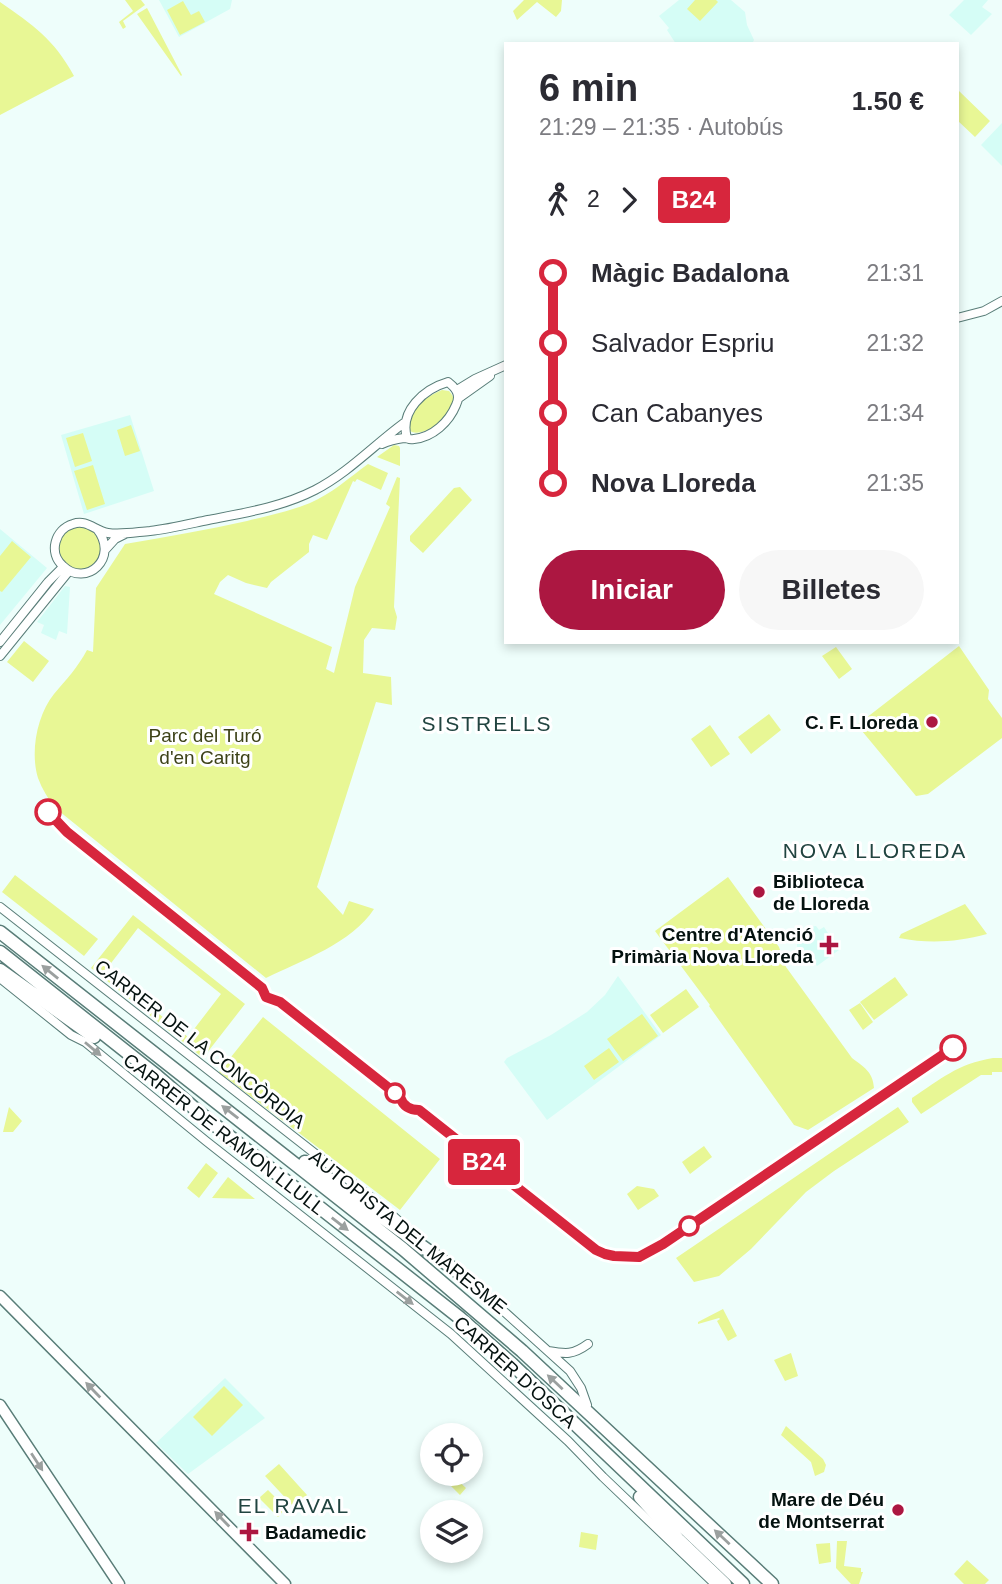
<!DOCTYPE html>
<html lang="es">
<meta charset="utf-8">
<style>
body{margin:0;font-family:Helvetica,sans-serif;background:#f7f7f7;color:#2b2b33;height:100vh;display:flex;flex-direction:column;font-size:26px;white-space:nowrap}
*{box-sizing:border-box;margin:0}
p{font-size:23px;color:#7c7c81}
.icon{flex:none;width:38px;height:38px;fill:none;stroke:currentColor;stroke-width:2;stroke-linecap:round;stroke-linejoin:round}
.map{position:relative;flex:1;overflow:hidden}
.panel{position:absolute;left:504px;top:42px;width:455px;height:602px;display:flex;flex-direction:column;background:#fff;border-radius:0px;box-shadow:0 4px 10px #0003}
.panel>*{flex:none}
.badge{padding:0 14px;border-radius:5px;font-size:24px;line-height:46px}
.controls{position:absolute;left:420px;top:1423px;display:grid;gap:14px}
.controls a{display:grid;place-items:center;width:63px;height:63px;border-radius:50%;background:#fff;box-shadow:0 4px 10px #0003;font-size:35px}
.map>.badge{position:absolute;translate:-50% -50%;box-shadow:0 0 0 4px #fff}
.legs{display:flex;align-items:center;gap:10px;height:77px;padding:0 35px;font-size:23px}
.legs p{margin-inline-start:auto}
.headline{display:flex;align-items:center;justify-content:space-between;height:119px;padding:0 35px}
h1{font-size:38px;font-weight:800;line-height:52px}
.primary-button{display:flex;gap:14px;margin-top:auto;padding:14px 35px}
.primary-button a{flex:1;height:80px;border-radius:42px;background:#ac1741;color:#fff;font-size:28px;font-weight:800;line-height:80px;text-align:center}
.primary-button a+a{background:#f7f7f7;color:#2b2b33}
ul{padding:0 35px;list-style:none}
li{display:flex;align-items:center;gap:24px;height:70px;font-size:26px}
li i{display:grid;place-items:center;width:10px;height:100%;margin:0 9px;background:currentColor}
li i::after{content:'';width:18px;height:18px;margin:-9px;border:5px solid;border-radius:50%;background:#fff}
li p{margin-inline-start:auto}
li:first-child i{background:linear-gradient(#0000 50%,currentColor 0)}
li:last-child i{background:linear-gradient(currentColor 50%,#0000 0)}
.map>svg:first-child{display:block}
.built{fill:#d5fdf6}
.green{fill:#e8f795;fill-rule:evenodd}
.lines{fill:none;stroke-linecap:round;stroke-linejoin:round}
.tertiary-casing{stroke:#597d78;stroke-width:10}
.primary-casing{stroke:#597d78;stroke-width:13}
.motorway-casing{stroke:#597d78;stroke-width:15}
.tertiary{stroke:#fff;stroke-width:8}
.primary{stroke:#fff;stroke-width:10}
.motorway{stroke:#fff;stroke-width:12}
.oneway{fill:#9ba09f}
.line-1-casing{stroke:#fff;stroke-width:16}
.line-1{stroke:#d7263d;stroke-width:10}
.poi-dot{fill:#ac1741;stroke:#fff;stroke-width:2.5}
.stop-1-dot{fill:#fff;stroke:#d7263d;stroke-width:3.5}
.labels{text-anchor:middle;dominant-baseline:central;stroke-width:6;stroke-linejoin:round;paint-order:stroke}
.poi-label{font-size:19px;font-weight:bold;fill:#04110f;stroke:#fff;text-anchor:end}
.park-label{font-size:19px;fill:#3d4218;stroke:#fff}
.street-label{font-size:19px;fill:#04110f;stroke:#fff}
.neighbourhood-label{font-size:21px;letter-spacing:2px;fill:#214440;stroke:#fff}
</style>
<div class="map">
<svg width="1002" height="1584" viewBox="0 0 1002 1584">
<rect width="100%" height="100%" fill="#eefefb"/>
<path class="built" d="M 159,0 L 232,0 L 230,9 L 179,37 Z
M 679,0 L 731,0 L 745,12 L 747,25 L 754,40 L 752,44 L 676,44 L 667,30 L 669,28 L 659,16 Z
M 964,0 L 988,0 L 982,7 L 992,14 L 971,35 L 949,15 Z
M 1002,123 L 1002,166 L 981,145 Z
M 130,415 L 154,491 L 84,514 L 61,435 Z
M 0,529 L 47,568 L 0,625 Z
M 65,586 L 70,587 L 67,634 L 59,631 L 56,640 L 41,633 L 44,625 L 37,622 Z
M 816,926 L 819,930 L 824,927 L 828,933 L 829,933 L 839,950 L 817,966 L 814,962 L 810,964 L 805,963 L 798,955 L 797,949 L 797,942 L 803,931 L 808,927 Z
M 618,976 L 661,1035 L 547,1120 L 504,1062 L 507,1058 L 551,1035 L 587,1012 L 605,995 Z
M 225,1378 L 265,1418 L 188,1474 L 156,1443 Z"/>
<path class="green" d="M 125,0 L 141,0 L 145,5 L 123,21 L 126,27 L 123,29 L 119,22 L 133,11 Z
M 524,0 L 562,0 L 561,11 L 556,17 L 537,2 L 517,20 L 513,11 Z
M 695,0 L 716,0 L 718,2 L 700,21 L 687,9 Z
M 183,1 L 191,15 L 199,11 L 205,22 L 180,35 L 167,10 Z
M 0,2 C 33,25 54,39 74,76 L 0,115 Z
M 147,8 L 182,75 L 181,76 L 137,14 Z
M 959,91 L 990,121 L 975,137 L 957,120 L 957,93 Z
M 442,390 L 449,391 C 474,416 390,457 412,414 C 418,402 430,395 442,390 Z
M 131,425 L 140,451 L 125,456 L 117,430 Z
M 83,433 L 92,461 L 75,467 L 66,438 Z
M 394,445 L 399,446 L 400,448 L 400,466 L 377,457 Z
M 368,464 L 388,473 L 381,490 L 357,479 L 355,482 L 353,481 L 327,540 L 313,535 L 309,544 L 309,552 L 271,582 L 267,588 L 246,583 L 228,575 L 220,582 L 214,594 L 332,647 L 326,669 L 334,673 L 355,587 L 390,507 L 386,504 L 397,477 L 400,478 L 394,607 L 397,617 L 395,630 L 372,628 L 364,640 L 363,673 L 391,677 L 392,705 L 376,702 L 317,887 L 343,915 L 349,901 L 374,909 C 352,943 301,961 266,978 L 54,807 C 48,798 42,789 38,778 C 30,752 37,715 54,694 C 66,680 78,667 87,650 L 93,652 L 96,588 L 125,544 C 166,537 206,530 247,521 C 268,516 290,511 310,503 C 331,494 349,478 368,464 Z
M 93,465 L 105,504 L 87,510 L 74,471 Z
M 460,487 L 472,500 L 423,553 L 410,541 L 410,536 L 454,488 Z
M59 548a21 21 0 1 1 42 0a21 21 0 1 1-42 0Z
M 12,541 L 31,557 L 2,592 L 0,591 L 0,556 Z
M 24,641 L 49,661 L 33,682 L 7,662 Z
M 959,646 L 989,690 L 988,699 L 1002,718 L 1002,738 L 928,794 L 916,796 L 857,725 Z
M 836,647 L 852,669 L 839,679 L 822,656 Z
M 769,714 L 781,730 L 751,754 L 738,737 Z
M 710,725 L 730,754 L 711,767 L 691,739 Z
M 15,875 L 98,939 L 84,956 L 2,892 Z
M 728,877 L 779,947 L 786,967 L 852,1058 C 864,1067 873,1072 874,1088 L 808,1130 L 794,1125 L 709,1006 L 710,1005 L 655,931 Z
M 965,904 L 987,934 C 957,942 930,944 899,938 L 901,934 Z
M 133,915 L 245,1004 L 203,1058 L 91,968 ZM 138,928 L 221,994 L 188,1037 L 105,971 Z
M 895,977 L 908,995 L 874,1020 L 860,1002 Z
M 686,989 L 699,1007 L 663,1033 L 650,1015 Z
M 860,1003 L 873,1022 L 863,1030 L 849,1010 Z
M 642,1014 L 658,1036 L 623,1061 L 607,1039 Z
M 263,1017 L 440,1159 L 400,1210 L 219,1072 Z
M 609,1048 L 619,1062 L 594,1080 L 584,1066 Z
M 993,1058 L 1002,1058 L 1002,1072 L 992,1072 L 992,1075 L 981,1075 L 921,1114 L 912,1102 L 912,1098 C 941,1079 957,1064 993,1058 Z
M 9,1107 L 22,1121 L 13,1132 L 3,1132 Z
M 898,1107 L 909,1122 L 834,1171 L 806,1192 L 751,1249 L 719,1276 L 694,1282 L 676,1258 Z
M 704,1146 L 712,1157 L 690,1174 L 682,1162 Z
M 206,1163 L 218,1173 L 199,1198 L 187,1188 Z
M 228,1177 L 255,1199 L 212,1198 Z
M 637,1186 L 654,1189 L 659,1196 L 638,1210 L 627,1194 Z
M 723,1309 L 737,1336 L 728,1341 L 717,1321 L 720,1319 L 719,1318 L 698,1324 L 698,1322 Z
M 791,1353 L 798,1376 L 785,1381 L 774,1360 Z
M 224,1386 L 243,1405 L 212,1436 L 193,1417 Z
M 786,1426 L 823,1459 L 826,1465 L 824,1472 L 815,1476 L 811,1462 L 781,1435 Z
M 279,1464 L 307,1495 L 294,1507 L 265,1476 Z
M 451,1474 L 466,1488 L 460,1495 L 445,1480 Z
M 268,1490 L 286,1508 L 278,1517 L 259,1498 Z
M 581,1532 L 598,1535 L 596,1550 L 579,1547 Z
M 837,1541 L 847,1541 L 844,1566 L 861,1568 L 861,1572 L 863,1572 L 859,1584 L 851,1584 L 836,1568 Z
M 830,1543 L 831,1562 L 819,1564 L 816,1544 Z
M 967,1560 L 989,1580 L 985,1584 L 964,1584 L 954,1574 Z"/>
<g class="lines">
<defs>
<path id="tertiary" d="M 957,318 L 984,311 L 1002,301
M 457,390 L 475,379 L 506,365
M 459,398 L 490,376
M 382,444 C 388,441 396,439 404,438 C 410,438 407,440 414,439 C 433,437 449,422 456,405 C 461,395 456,388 448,382 C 424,389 399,411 407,438
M 97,529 C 120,558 86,588 63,566 C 48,553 55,529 73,524 C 87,519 95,531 108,533 C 121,535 137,532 150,531 C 169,529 189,524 208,520 C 244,513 282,507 315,490 C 348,473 374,445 404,423
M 105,550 L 115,539 L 125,534
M 0,642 L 48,582 L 63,567
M 0,656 L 69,571
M 0,907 L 382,1206 L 412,1233
M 0,978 L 71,1035 L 85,1042 L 206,1141 L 451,1334 L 568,1441 L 603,1477 L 715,1584
M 457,1271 L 468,1279 L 570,1371 L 581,1388 L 587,1405
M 548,1351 C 566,1354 573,1355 588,1344"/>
<path id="primary" d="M 0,1296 L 285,1584
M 0,1405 L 119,1584"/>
<path id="motorway" d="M 0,932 L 403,1249 L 522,1351 L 772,1584
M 0,952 L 157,1076 L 201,1114 L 460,1318 L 512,1364 L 743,1584
M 0,970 L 94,1037
M 305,1162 L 458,1272
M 640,1497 L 678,1539 L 725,1584"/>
</defs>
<use href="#tertiary" class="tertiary-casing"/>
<use href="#primary" class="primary-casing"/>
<use href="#motorway" class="motorway-casing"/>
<use href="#tertiary" class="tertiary"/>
<use href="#primary" class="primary"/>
<use href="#motorway" class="motorway"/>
</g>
<defs><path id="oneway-solid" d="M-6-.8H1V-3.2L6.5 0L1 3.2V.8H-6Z" transform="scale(1.75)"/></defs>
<g class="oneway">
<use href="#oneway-solid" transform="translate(50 972) rotate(-141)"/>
<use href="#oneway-solid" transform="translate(93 1049) rotate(40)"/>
<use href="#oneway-solid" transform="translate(230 1112) rotate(-142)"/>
<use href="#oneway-solid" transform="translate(340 1224) rotate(38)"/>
<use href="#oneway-solid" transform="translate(405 1298) rotate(38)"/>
<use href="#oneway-solid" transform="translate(555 1382) rotate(-137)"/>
<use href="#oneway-solid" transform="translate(93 1390) rotate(-134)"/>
<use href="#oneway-solid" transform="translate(37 1462) rotate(57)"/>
<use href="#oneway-solid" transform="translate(222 1519) rotate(-134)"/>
<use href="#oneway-solid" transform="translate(722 1537) rotate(-137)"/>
</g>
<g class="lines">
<defs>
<path id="line-1" d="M 48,812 L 67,832 L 262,988 L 266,997 L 280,1002 L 400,1097 C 403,1106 410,1110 419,1110 L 596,1250 L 605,1254 L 614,1256 L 639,1257 L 663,1244 L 953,1048"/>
</defs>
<use href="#line-1" class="line-1-casing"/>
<use href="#line-1" class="line-1"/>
</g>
<g class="poi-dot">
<circle cx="932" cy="722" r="7"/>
<circle cx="759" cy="892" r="7"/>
<path d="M825.5 934.5h7v7h7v7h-7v7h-7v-7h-7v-7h7z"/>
<circle cx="898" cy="1510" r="7"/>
<path d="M245.5 1521.5h7v7h7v7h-7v7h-7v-7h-7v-7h7z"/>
</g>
<g class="stop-1-dot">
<circle cx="48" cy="812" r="12"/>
<circle cx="953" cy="1048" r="12"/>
<circle cx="395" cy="1093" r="9"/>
<circle cx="689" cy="1226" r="9"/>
</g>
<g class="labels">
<g class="poi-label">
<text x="918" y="722">C. F. Lloreda</text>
<text x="773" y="881" text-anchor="start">Biblioteca<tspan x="773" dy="22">de Lloreda</tspan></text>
<text x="813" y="934">Centre d'Atenció<tspan x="813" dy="22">Primària Nova Lloreda</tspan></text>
<text x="884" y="1499">Mare de Déu<tspan x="884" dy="22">de Montserrat</tspan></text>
<text x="265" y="1532" text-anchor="start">Badamedic</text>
</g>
<g class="park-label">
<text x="205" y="735">Parc del Turó<tspan x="205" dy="22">d'en Caritg</tspan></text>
</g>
<g class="street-label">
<text transform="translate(200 1044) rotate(38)">CARRER DE LA CONCÒRDIA</text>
<text transform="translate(224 1134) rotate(38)">CARRER DE RAMON LLULL</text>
<text transform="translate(408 1232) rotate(39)">AUTOPISTA DEL MARESME</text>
<text transform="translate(515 1372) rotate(42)">CARRER D'OSCA</text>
</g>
<g class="neighbourhood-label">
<text x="487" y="723">SISTRELLS</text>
<text x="875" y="850">NOVA LLOREDA</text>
<text x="294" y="1505">EL RAVAL</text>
</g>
</g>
</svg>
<div class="controls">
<a><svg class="icon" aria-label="locate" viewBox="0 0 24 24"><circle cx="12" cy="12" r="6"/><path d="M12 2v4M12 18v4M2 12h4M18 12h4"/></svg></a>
<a><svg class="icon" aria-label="layers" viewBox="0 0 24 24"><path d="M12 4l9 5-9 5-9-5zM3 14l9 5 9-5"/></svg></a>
</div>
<b class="badge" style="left:484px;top:1162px;background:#d7263d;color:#fff">B24</b>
<section class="panel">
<div class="headline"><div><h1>6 min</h1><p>21:29 – 21:35 · Autobús</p></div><b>1.50 €</b></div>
<div class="legs"><svg class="icon" aria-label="walk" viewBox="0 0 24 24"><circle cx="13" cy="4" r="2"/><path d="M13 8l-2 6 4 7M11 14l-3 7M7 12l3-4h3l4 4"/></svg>2<svg class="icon" aria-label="forward" viewBox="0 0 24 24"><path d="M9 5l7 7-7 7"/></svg><b class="badge" style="background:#d7263d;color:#fff">B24</b></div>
<ul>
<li><i style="color:#d7263d"></i><b>Màgic Badalona</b><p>21:31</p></li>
<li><i style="color:#d7263d"></i><span>Salvador Espriu</span><p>21:32</p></li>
<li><i style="color:#d7263d"></i><span>Can Cabanyes</span><p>21:34</p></li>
<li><i style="color:#d7263d"></i><b>Nova Lloreda</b><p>21:35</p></li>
</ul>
<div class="primary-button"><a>Iniciar</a><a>Billetes</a></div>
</section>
</div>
